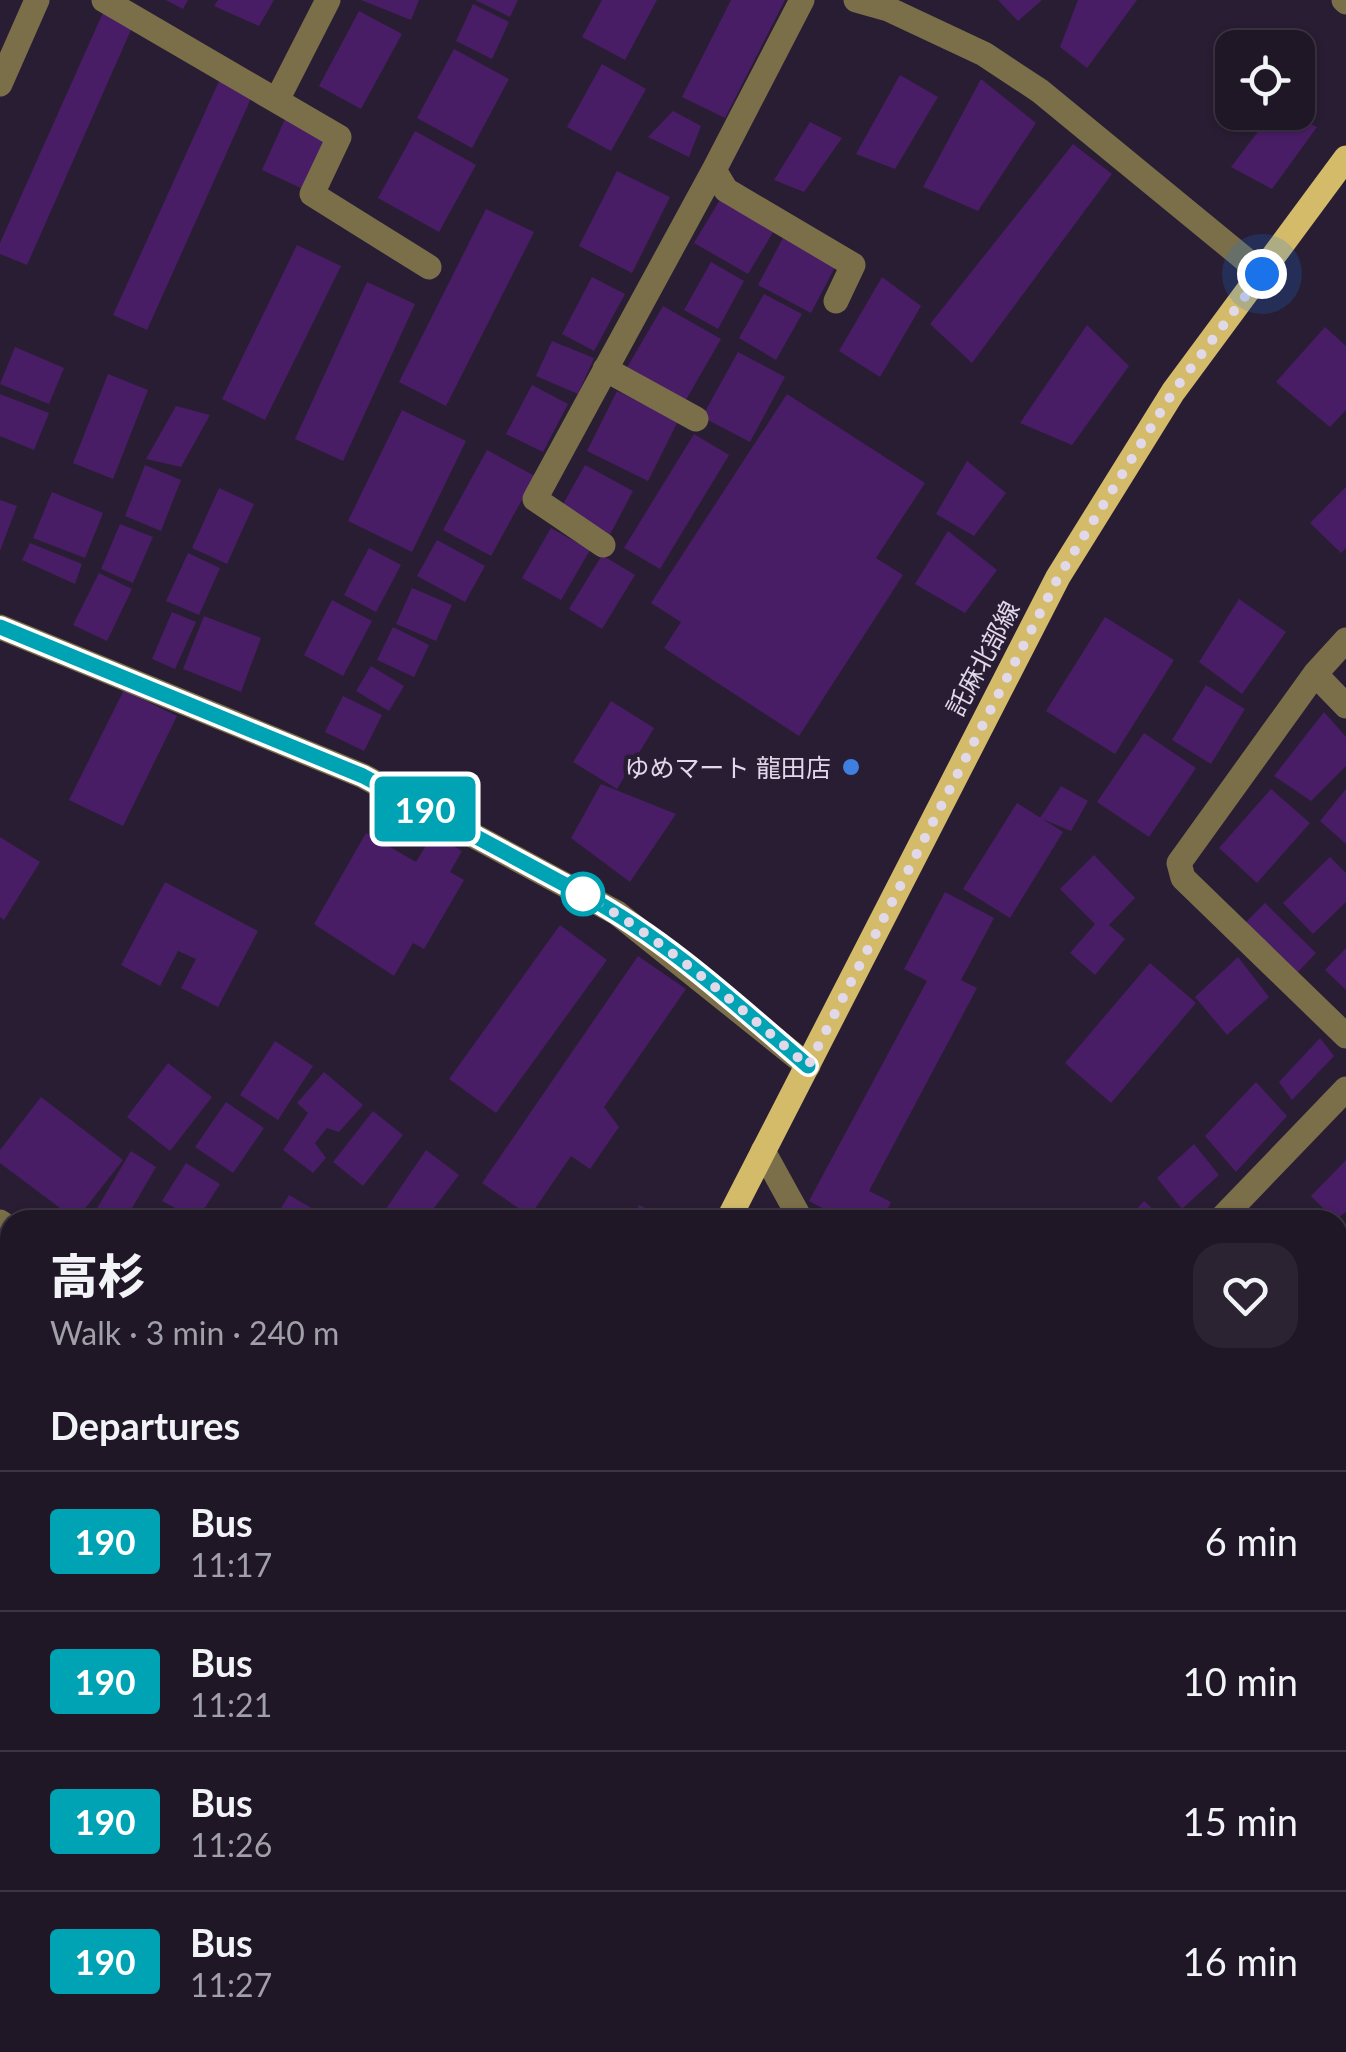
<!DOCTYPE html>
<meta charset="utf-8">
<style>
body{margin:0;font-family:Lato,"Noto Sans JP",sans-serif;background:#2c2332;color:#f1f3f6;height:100vh;display:flex;flex-direction:column;font-size:38px;white-space:nowrap}
*{box-sizing:border-box;margin:0}
p{font-size:32px;color:#a19fa7}
.icon{flex:none;width:55px;height:55px;fill:none;stroke:currentColor;stroke-width:2;stroke-linecap:round;stroke-linejoin:round}
.map{position:relative;flex:1;overflow:hidden}
.details{position:absolute;left:0px;top:1210px;width:1348px;height:842px;display:flex;flex-direction:column;background:#1f1626;border-radius:30px 30px 0 0;box-shadow:0 2px 8px #0004,0 0 0 2px #3c3543}
.details>*{flex:none}
.badge{padding:0 20px;border-radius:8px;font-size:35px;line-height:65px}
.fabs{position:absolute;left:1215px;top:30px;display:grid;gap:20px}
.fabs a{display:grid;place-items:center;width:100px;height:100px;border-radius:20px;background:#1f1626;box-shadow:0 2px 8px #0004,0 0 0 2px #3c3543;font-size:50px}
.you{position:absolute;width:50px;height:50px;margin:-25px;border:8px solid #fff;border-radius:50%;background:#1a73e8;box-shadow:0 0 0 15px #1a73e833}
.map>.badge{position:absolute;translate:-50% -50%;box-shadow:0 0 0 5px #fff}
h2{padding:0 50px;font-size:38px;line-height:90px}
.round{display:grid;place-items:center;flex:none;width:105px;height:105px;border-radius:30px;background:#2c2332}
.overview{display:flex;align-items:center;justify-content:space-between;height:170px;padding:0 50px}
h1{font-size:48px;font-weight:800;line-height:75px}
ul{padding:0;list-style:none}
li{display:flex;align-items:center;gap:30px;height:140px;padding:0 50px;border-top:2px solid #3c3543}
li div{flex:1}
li b{display:block;font-size:38px}
li em{font-style:normal}
li .badge{min-width:110px;font-weight:700;text-align:center}
.map>svg:first-child{display:block}
.building{fill:#481d65}
.lines{fill:none;stroke-linecap:round;stroke-linejoin:round}
.minor{stroke:#7a6f49;stroke-width:25}
.major{stroke:#d3bb6a;stroke-width:25}
.line-casing{stroke:#fff;stroke-width:22}
.line{stroke:#00a3b4;stroke-width:15}
.walk{stroke:#e1d9e9;stroke-width:10;stroke-dasharray:0 18}
.shop-dot{fill:#3f7fe0;stroke:#291d33;stroke-width:4}
.stop-dot{fill:#fff;stroke:#00a3b4;stroke-width:5}
.labels{text-anchor:middle;dominant-baseline:central;stroke-width:9;stroke-linejoin:round;paint-order:stroke}
.street-label{font-size:25px;fill:#e1d9e9;stroke:#291d33}
.poi-label{font-size:25px;fill:#e1d9e9;stroke:#291d33;text-anchor:end}
</style>
<div class="map">
<svg width="1346" height="2052" viewBox="0 0 1346 2052">
<rect width="100%" height="100%" fill="#291d33"/>
<path class="building" d="M 166,0 L 188,0 L 183,9 Z
M 218,0 L 274,0 L 259,26 L 214,6 Z
M 361,0 L 419,0 L 411,20 Z
M 475,0 L 518,0 L 510,17 Z
M 602,0 L 657,0 L 625,60 L 582,37 Z
M 731,0 L 785,0 L 725,118 L 682,97 Z
M 998,0 L 1042,0 L 1018,21 Z
M 1078,0 L 1137,0 L 1087,68 L 1060,47 Z
M 473,4 L 509,22 L 492,59 L 456,41 Z
M 106,6 L 134,23 L 27,265 L 0,254 L 0,243 Z
M 359,11 L 402,34 L 361,109 L 319,86 Z
M 454,49 L 509,79 L 472,148 L 417,118 Z
M 602,64 L 646,89 L 611,151 L 567,127 Z
M 900,75 L 938,97 L 895,169 L 856,154 Z
M 220,79 L 253,94 L 147,330 L 113,315 Z
M 981,79 L 1036,123 L 978,211 L 923,187 Z
M 290,108 L 325,138 L 305,190 L 262,170 Z
M 673,111 L 701,126 L 689,157 L 648,137 Z
M 1273,112 L 1285,112 L 1317,127 L 1272,189 L 1231,167 Z
M 810,122 L 842,138 L 804,192 L 774,180 Z
M 415,131 L 476,165 L 439,232 L 378,198 Z
M 1073,144 L 1112,174 L 972,363 L 930,324 Z
M 617,171 L 670,197 L 632,273 L 579,246 Z
M 721,198 L 775,229 L 748,274 L 694,243 Z
M 486,209 L 534,232 L 446,406 L 399,382 Z
M 783,238 L 836,265 L 811,313 L 758,285 Z
M 297,245 L 341,266 L 265,420 L 222,399 Z
M 711,262 L 744,281 L 718,329 L 684,310 Z
M 592,277 L 625,294 L 594,351 L 562,334 Z
M 882,277 L 921,306 L 880,377 L 839,351 Z
M 367,282 L 415,304 L 343,461 L 295,439 Z
M 764,294 L 802,314 L 776,360 L 739,338 Z
M 663,306 L 721,339 L 683,405 L 625,371 Z
M 1087,325 L 1129,366 L 1072,445 L 1020,423 Z
M 1325,327 L 1346,346 L 1346,410 L 1330,427 L 1276,382 Z
M 552,341 L 594,358 L 578,394 L 536,376 Z
M 15,347 L 64,368 L 49,404 L 0,384 Z
M 738,352 L 785,377 L 750,442 L 702,417 Z
M 108,374 L 148,390 L 113,479 L 73,463 Z
M 532,385 L 568,404 L 543,452 L 506,434 Z
M 617,391 L 678,421 L 648,481 L 587,451 Z
M 0,394 L 49,413 L 34,450 L 0,436 Z
M 787,394 L 925,483 L 876,558 L 903,575 L 799,736 L 664,648 L 681,622 L 651,603 Z
M 176,406 L 210,415 L 181,467 L 146,459 Z
M 402,410 L 466,441 L 412,552 L 348,521 Z
M 694,434 L 729,455 L 660,569 L 624,548 Z
M 487,450 L 535,476 L 491,556 L 443,530 Z
M 967,461 L 1006,493 L 974,536 L 936,514 Z
M 145,465 L 181,480 L 161,531 L 125,516 Z
M 585,465 L 633,491 L 607,540 L 562,506 Z
M 1346,487 L 1346,548 L 1341,553 L 1310,523 Z
M 219,488 L 254,504 L 227,564 L 192,548 Z
M 52,492 L 103,513 L 85,558 L 33,538 Z
M 0,500 L 17,506 L 0,551 Z
M 120,524 L 153,537 L 133,583 L 101,569 Z
M 551,528 L 590,550 L 561,600 L 522,578 Z
M 948,531 L 997,570 L 965,613 L 915,584 Z
M 437,540 L 485,566 L 465,602 L 417,576 Z
M 30,543 L 82,564 L 75,584 L 22,560 Z
M 369,548 L 401,565 L 376,612 L 344,595 Z
M 188,553 L 220,568 L 199,615 L 166,601 Z
M 602,555 L 635,575 L 602,629 L 569,609 Z
M 99,573 L 132,589 L 107,641 L 73,625 Z
M 412,588 L 452,605 L 436,641 L 396,624 Z
M 1239,599 L 1286,632 L 1242,694 L 1199,662 Z
M 332,600 L 372,621 L 343,676 L 304,655 Z
M 172,612 L 196,622 L 175,669 L 152,659 Z
M 204,616 L 261,638 L 241,692 L 183,669 Z
M 1105,617 L 1174,660 L 1115,754 L 1046,711 Z
M 393,627 L 429,645 L 414,677 L 377,660 Z
M 371,666 L 404,686 L 389,711 L 356,691 Z
M 1206,685 L 1245,709 L 1211,764 L 1172,740 Z
M 124,690 L 177,716 L 123,826 L 69,800 Z
M 343,696 L 382,715 L 364,751 L 325,732 Z
M 611,701 L 654,728 L 617,789 L 573,762 Z
M 1324,712 L 1346,737 L 1346,766 L 1311,801 L 1274,776 Z
M 1144,733 L 1196,768 L 1149,837 L 1097,802 Z
M 601,784 L 676,814 L 630,882 L 571,838 Z
M 1061,786 L 1088,801 L 1071,831 L 1040,818 Z
M 1271,789 L 1310,823 L 1257,883 L 1219,848 Z
M 1346,789 L 1346,844 L 1320,821 Z
M 1017,803 L 1063,832 L 1010,918 L 963,889 Z
M 366,833 L 416,862 L 433,834 L 462,851 L 450,872 L 464,880 L 424,949 L 413,943 L 394,976 L 314,924 Z
M 0,837 L 40,862 L 4,920 L 0,917 Z
M 1094,855 L 1135,898 L 1109,925 L 1125,939 L 1095,975 L 1070,953 L 1095,924 L 1060,889 Z
M 1330,857 L 1346,873 L 1346,902 L 1313,934 L 1283,903 Z
M 165,882 L 258,931 L 218,1007 L 181,988 L 196,959 L 178,951 L 160,986 L 121,965 Z
M 945,892 L 994,918 L 961,980 L 977,988 L 869,1191 L 891,1202 L 882,1220 L 845,1220 L 809,1201 L 927,981 L 904,969 Z
M 1265,903 L 1316,953 L 1297,973 L 1245,923 Z
M 560,925 L 607,960 L 496,1113 L 449,1079 Z
M 1346,948 L 1346,990 L 1325,970 Z
M 638,956 L 686,989 L 604,1107 L 619,1127 L 590,1169 L 571,1156 L 530,1216 L 482,1183 Z
M 1238,957 L 1269,997 L 1227,1035 L 1195,997 Z
M 1150,963 L 1196,1003 L 1111,1103 L 1065,1063 Z
M 1320,1038 L 1334,1056 L 1292,1100 L 1279,1082 Z
M 275,1041 L 313,1066 L 278,1120 L 240,1095 Z
M 168,1063 L 212,1097 L 170,1151 L 127,1117 Z
M 324,1072 L 363,1105 L 339,1132 L 327,1128 L 315,1143 L 326,1158 L 313,1173 L 283,1150 L 308,1113 L 297,1103 Z
M 1256,1082 L 1287,1116 L 1236,1172 L 1205,1136 Z
M 41,1097 L 123,1160 L 76,1220 L 0,1163 L 0,1150 Z
M 226,1102 L 264,1128 L 233,1173 L 195,1147 Z
M 373,1111 L 403,1135 L 363,1186 L 333,1162 Z
M 1194,1144 L 1219,1175 L 1182,1209 L 1157,1178 Z
M 426,1150 L 459,1175 L 425,1220 L 403,1220 L 386,1209 Z
M 131,1151 L 156,1167 L 125,1220 L 90,1220 Z
M 1346,1160 L 1346,1212 L 1335,1220 L 1311,1196 Z
M 186,1163 L 220,1184 L 197,1220 L 162,1201 Z
M 289,1195 L 320,1213 L 316,1220 L 274,1220 Z
M 1144,1201 L 1165,1220 L 1126,1220 Z
M 639,1205 L 670,1220 L 632,1220 Z
M 374,1210 L 389,1220 L 367,1220 Z
M 1338,1278 L 1346,1287 L 1346,1350 L 1338,1359 Z
M 7,1295 L 10,1341 L 0,1355 L 0,1304 Z
M 10,1395 L 10,1428 L 0,1422 Z
M 0,1428 L 10,1435 L 10,1465 L 0,1480 Z
M 1346,1512 L 1346,1540 L 1338,1532 L 1338,1520 Z
M 1338,1655 L 1346,1664 L 1346,1683 L 1338,1692 Z
M 1338,1788 L 1346,1797 L 1346,1808 L 1338,1816 Z
M 382,2042 L 454,2042 L 465,2052 L 374,2052 Z
M 802,2042 L 867,2042 L 859,2052 L 800,2052 L 796,2049 Z
M 1139,2042 L 1187,2042 L 1177,2052 L 1152,2052 Z"/>
<g class="lines">
<path class="minor" d="M 104,0 L 339,137 L 312,194 L 429,267
M 802,0 L 714,170 L 726,190 L 853,265 L 836,301
M 856,0 L 888,9 L 984,54 L 1040,91 L 1263,274
M 1344,0 L 1346,2
M 0,84 L 37,0
M 277,100 L 328,0
M 605,369 L 696,419
M 603,545 L 535,499 L 714,170
M 0,627 L 363,776 L 617,913 L 808,1066
M 1346,640 L 1315,674 L 1179,863 L 1183,878 L 1346,1036
M 1315,674 L 1346,706
M 763,1151 L 801,1220
M 1220,1220 L 1346,1089
M 0,1222 L 10,1229
M 1338,1405 L 1346,1397
M 1338,1768 L 1346,1776
M 0,2000 L 10,2006
M 70,2042 L 86,2052
M 634,2042 L 642,2052
M 693,2042 L 694,2052
M 594,2052 L 604,2042"/>
<path class="major" d="M 728,1220 L 1058,577 L 1173,392 L 1346,158
M 307,2052 L 312,2042"/>
</g>
<g class="lines">
<defs>
<path id="line" d="M 0,627 L 363,776 L 586,896 C 667,940 738,1006 808,1066"/>
</defs>
<use href="#line" class="line-casing"/>
<use href="#line" class="line"/>
<path class="walk" d="M 583,894 C 665,940 736,1005 808,1066 L 1058,578 L 1173,392 L 1262,274"/>
</g>
<circle class="shop-dot" cx="851" cy="767" r="10"/>
<circle class="stop-dot" cx="583" cy="894" r="20"/>
<g class="labels">
<g class="street-label">
<text transform="translate(982 658) rotate(-62)">託麻北部線</text>
</g>
<g class="poi-label">
<text x="831" y="767">ゆめマート 龍田店</text>
</g>
</g>
</svg>
<div class="fabs">
<a><svg class="icon" aria-label="locate" viewBox="0 0 24 24"><circle cx="12" cy="12" r="6"/><path d="M12 2v4M12 18v4M2 12h4M18 12h4"/></svg></a>
</div>
<div class="you" style="left:1262px;top:274px"></div>
<b class="badge" style="left:425px;top:809px;background:#00a3b4;color:#fff">190</b>
<section class="details">
<div class="overview"><div><h1>高杉</h1><p>Walk · 3 min · 240 m</p></div><a class="round"><svg class="icon" aria-label="heart" viewBox="0 0 24 24"><path d="M12 20l-8-8c-3-5 5-10 8-4 3-6 11-1 8 4z"/></svg></a></div>
<h2>Departures</h2>
<ul>
<li><span class="badge" style="background:#00a3b4;color:#fff">190</span><div><b>Bus</b><p>11:17</p></div><em>6 min</em></li>
<li><span class="badge" style="background:#00a3b4;color:#fff">190</span><div><b>Bus</b><p>11:21</p></div><em>10 min</em></li>
<li><span class="badge" style="background:#00a3b4;color:#fff">190</span><div><b>Bus</b><p>11:26</p></div><em>15 min</em></li>
<li><span class="badge" style="background:#00a3b4;color:#fff">190</span><div><b>Bus</b><p>11:27</p></div><em>16 min</em></li>
</ul>
</section>
</div>
